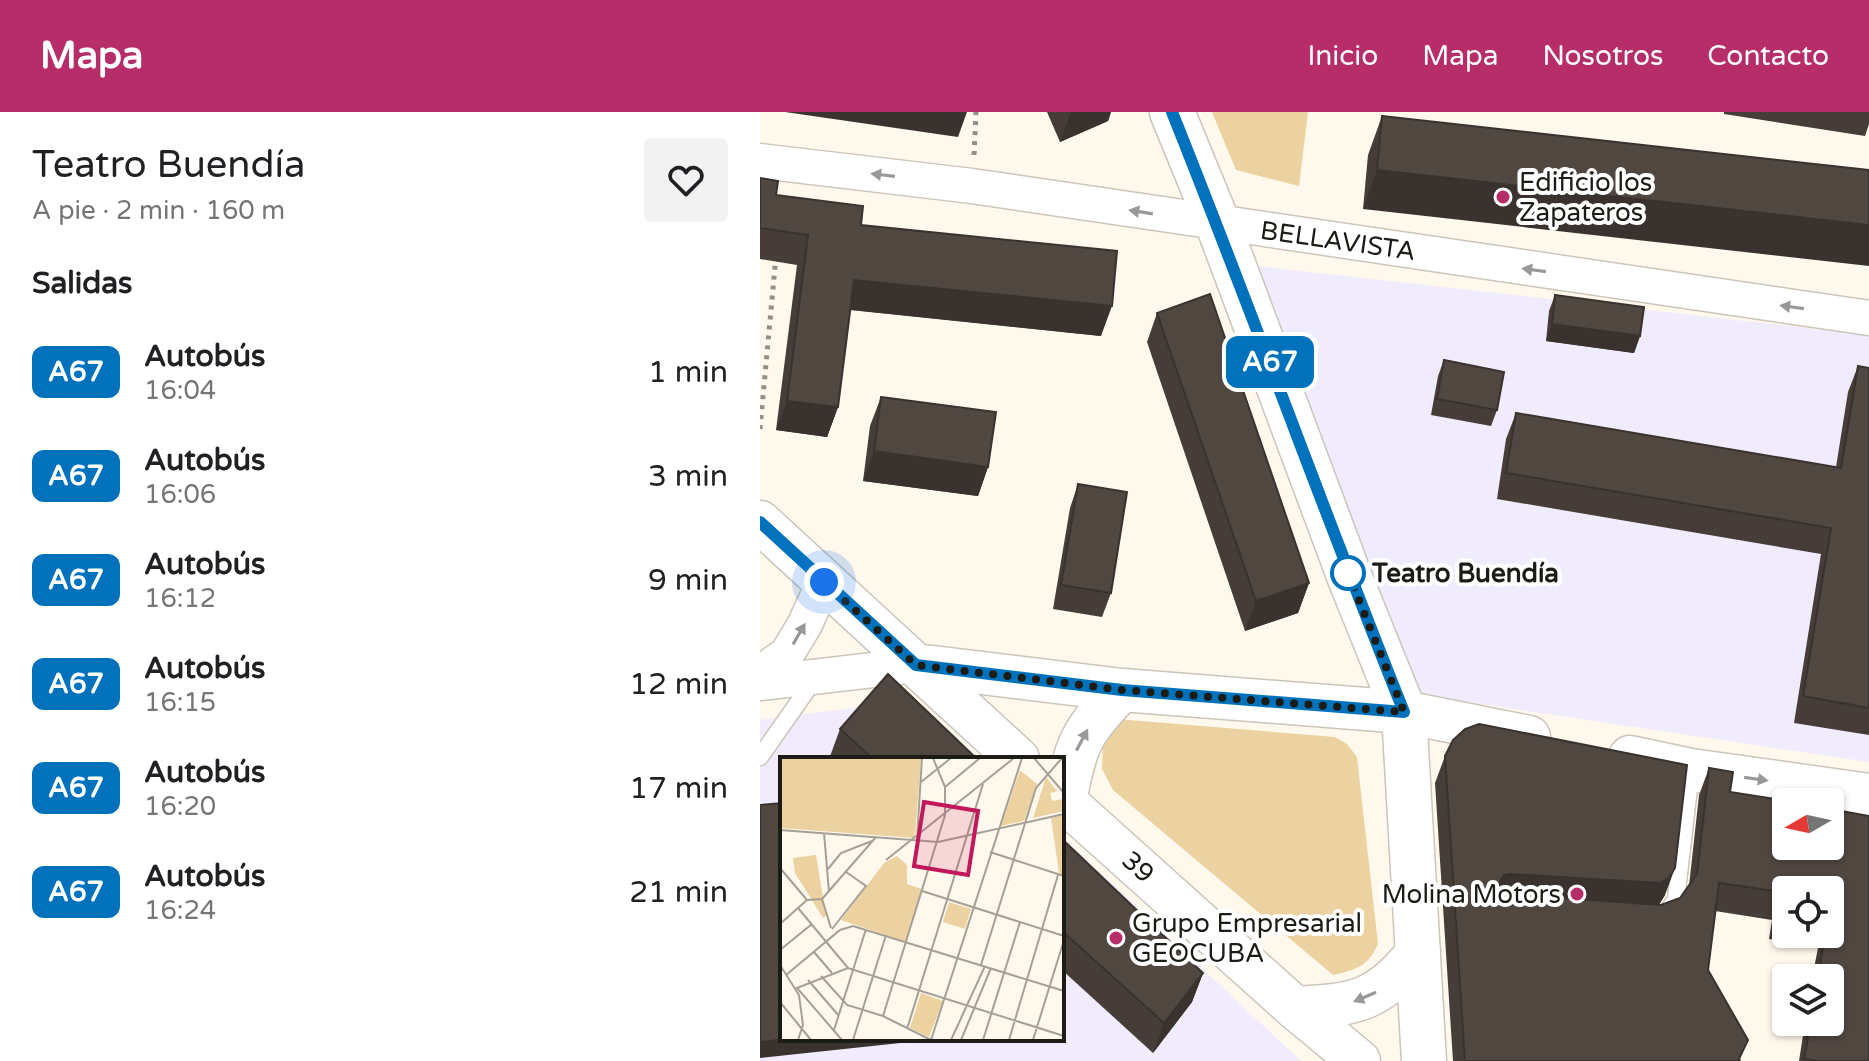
<!DOCTYPE html>
<html lang="es">
<meta charset="utf-8">
<style>
body{margin:0;font-family:"Varela Round",sans-serif;background:#f2f2f2;color:#202124;height:100vh;display:flex;flex-direction:column;font-size:30px;white-space:nowrap}
*{box-sizing:border-box;margin:0}
p{font-size:26px;color:#757577}
.icon{flex:none;width:44px;height:44px;fill:none;stroke:currentColor;stroke-width:2;stroke-linecap:round;stroke-linejoin:round}
.map{position:relative;flex:1;overflow:hidden}
.details{display:flex;flex-direction:column;background:#fff;width:760px}
.details>*{flex:none}
.badge{padding:0 16px;border-radius:12px;font-size:28px;line-height:52px}
.needle{width:52px;rotate:261deg}
.tools{position:absolute;left:1012px;top:676px;display:grid;gap:16px}
.tools a{display:grid;place-items:center;width:72px;height:72px;border-radius:8px;background:#fff;box-shadow:0 2px 6px #0004;font-size:40px}
.you{position:absolute;width:40px;height:40px;margin:-20px;border:6px solid #fff;border-radius:50%;background:#1a73e8;box-shadow:0 0 0 12px #1a73e833}
.map>.badge{position:absolute;translate:-50% -50%;box-shadow:0 0 0 4px #fff}
h2{padding:0 32px;font-size:30px;line-height:72px}
.round{display:grid;place-items:center;flex:none;width:84px;height:84px;border-radius:8px;background:#f2f2f2}
.summary{display:flex;align-items:center;justify-content:space-between;height:136px;padding:0 32px}
h1{font-size:38px;font-weight:600;line-height:60px}
ul{padding:0;list-style:none}
li{display:flex;align-items:center;gap:24px;height:104px;padding:0 32px}
li div{flex:1}
li b{display:block;font-size:30px}
li em{font-style:normal}
li .badge{min-width:88px;font-weight:700;text-align:center}
header{display:flex;align-items:center;gap:48px;box-sizing:border-box;height:112px;padding:0 40px;background:#b72d6a;color:#fff}
header strong{font-size:38px}
nav{display:flex;gap:44px;margin-inline-start:auto;font-size:28px}
main{display:flex;flex:1;min-height:0}
.map>svg:first-child{display:block}
.commercial{fill:#f0ecfe}
.green{fill:#ecd2a1}
.lines{fill:none;stroke-linecap:round;stroke-linejoin:round}
.service-casing{stroke:#cbc5ba;stroke-width:19}
.minor-casing{stroke:#cbc5ba;stroke-width:37}
.tertiary-casing{stroke:#cbc5ba;stroke-width:45}
.secondary-casing{stroke:#cbc5ba;stroke-width:47}
.path{stroke:#938f86;stroke-width:5;stroke-dasharray:4 6;stroke-linecap:butt}
.service{stroke:#fff;stroke-width:16}
.minor{stroke:#fff;stroke-width:34}
.tertiary{stroke:#fff;stroke-width:42}
.secondary{stroke:#fff;stroke-width:44}
.wall{fill:#463d38;fill-rule:evenodd}
.shaded-wall{fill:#39322e}
.building{fill:#514741;stroke:#39322e;stroke-width:2}
.oneway{fill:#999896}
.line-casing{stroke:#fff;stroke-width:18}
.line{stroke:#0072bc;stroke-width:12}
.walk{stroke:#1d1b16;stroke-width:8;stroke-dasharray:0 14.4}
.poi-dot{fill:#b72d6a;stroke:#fff;stroke-width:3}
.stop-dot{fill:#fff;stroke:#0072bc;stroke-width:4}
.labels{text-anchor:middle;dominant-baseline:central;stroke-width:8;stroke-linejoin:round;paint-order:stroke}
.poi-label{font-size:26px;fill:#1d1b16;stroke:#fff;text-anchor:start}
.street-label{font-size:26px;fill:#1d1b16;stroke:#fff}
.stop-label{font-size:26px;font-weight:bold;fill:#1d1b16;stroke:#fff;text-anchor:start}
.inset-road{fill:none;stroke:#a5a096;stroke-width:2}
.view{fill:#c2185b;fill-opacity:0.15;stroke:#c2185b;stroke-width:4}
.inset-edge{fill:none;stroke:#1d1b16;stroke-width:4}
</style>
<header>
<strong>Mapa</strong>
<nav><a>Inicio</a><a>Mapa</a><a>Nosotros</a><a>Contacto</a></nav>
</header>
<main>
<section class="details">
<div class="summary"><div><h1>Teatro Buendía</h1><p>A pie · 2 min · 160 m</p></div><a class="round"><svg class="icon" aria-label="heart" viewBox="0 0 24 24"><path d="M12 20l-8-8c-3-5 5-10 8-4 3-6 11-1 8 4z"/></svg></a></div>
<h2>Salidas</h2>
<ul>
<li><span class="badge" style="background:#0072bc;color:#fff">A67</span><div><b>Autobús</b><p>16:04</p></div><em>1 min</em></li>
<li><span class="badge" style="background:#0072bc;color:#fff">A67</span><div><b>Autobús</b><p>16:06</p></div><em>3 min</em></li>
<li><span class="badge" style="background:#0072bc;color:#fff">A67</span><div><b>Autobús</b><p>16:12</p></div><em>9 min</em></li>
<li><span class="badge" style="background:#0072bc;color:#fff">A67</span><div><b>Autobús</b><p>16:15</p></div><em>12 min</em></li>
<li><span class="badge" style="background:#0072bc;color:#fff">A67</span><div><b>Autobús</b><p>16:20</p></div><em>17 min</em></li>
<li><span class="badge" style="background:#0072bc;color:#fff">A67</span><div><b>Autobús</b><p>16:24</p></div><em>21 min</em></li>
</ul>
</section>
<div class="map">
<svg width="1109" height="949" viewBox="0 0 1109 949">
<rect width="100%" height="100%" fill="#fff8ec"/>
<path class="commercial" d="M 497,154 L 1109,223 L 1109,650 L 654,582 Z
M 156,588 L 219,647 L 22,647 L 22,927 L 302,927 L 302,725 L 541,949 L 0,949 L 0,608 Z"/>
<path class="green" d="M 452,0 L 548,0 L 539,74 L 476,58 Z
M 344,606 L 575,625 L 587,632 L 597,645 L 618,832 C 607,855 598,857 573,863 L 353,678 L 342,657 Z"/>
<g class="lines">
<defs>
<path id="service" d="M 0,645 L 54,568
M 905,803 L 916,787 L 931,659"/>
<path id="minor" d="M 0,49 L 212,74 L 1109,206
M 0,561 L 27,542 L 45,512 L 64,470
M 0,571 L 156,553"/>
<path id="tertiary" d="M 0,410 L 258,647
M 156,553 L 362,578 L 644,600 L 769,625
M 870,645 L 931,658 L 1109,683
M 302,687 L 535,896 L 599,949
M 305,690 C 315,633 321,619 362,578
M 535,896 C 598,893 618,889 659,839"/>
<path id="secondary" d="M 412,0 L 458,112 L 590,466 L 644,600 L 664,949"/>
</defs>
<use href="#service" class="service-casing"/>
<use href="#minor" class="minor-casing"/>
<use href="#tertiary" class="tertiary-casing"/>
<use href="#secondary" class="secondary-casing"/>
<path class="path" d="M 214,43 L 216,0
M 0,317 L 16,144"/>
<use href="#service" class="service"/>
<use href="#minor" class="minor"/>
<use href="#tertiary" class="tertiary"/>
<use href="#secondary" class="secondary"/>
</g>
<path class="wall" d="M 287,0 L 351,0 L 348,9 L 300,30 Z
M 964,0 L 1109,0 L 1109,12 L 1105,24 L 964,2 Z
M 622,4 L 1109,58 L 603,97 L 608,43 Z
M 0,66 L 16,83 L 101,113 L 341,224 L 90,198 L 78,295 L 67,325 L 16,318 L 37,153 L 0,147 Z
M 795,183 L 880,224 L 874,241 L 786,229 L 789,199 Z
M 397,201 L 549,471 L 538,501 L 485,519 L 387,230 Z
M 684,248 L 737,298 L 731,314 L 671,303 L 678,264 Z
M 1098,254 L 1109,256 L 1109,623 L 1034,611 L 1061,442 L 737,387 L 746,327 L 756,301 L 1076,355 L 1088,280 Z
M 121,285 L 228,355 L 218,384 L 103,369 L 110,314 Z
M 318,372 L 351,481 L 342,505 L 293,497 L 310,396 Z
M 80,617 L 217,647 L 69,647 Z
M 685,644 L 905,783 L 899,793 L 920,786 L 929,774 L 939,683 L 949,656 L 970,680 L 1021,692 L 1080,703 L 1081,699 L 1109,949 L 1039,949 L 1045,910 L 1070,910 L 1070,866 L 1052,866 L 1058,836 L 1009,827 L 1012,808 L 955,799 L 948,858 L 981,949 L 693,949 L 675,671 ZM 1026,778 L 1070,778 L 1070,822 L 1026,822 Z
M 302,727 L 443,861 L 432,890 L 393,941 L 302,858 Z"/>
<path class="shaded-wall" d="M 25,0 L 207,0 L 198,25 Z
M 311,0 L 351,0 L 348,9 L 300,30 Z
M 617,58 L 1109,113 L 1109,154 L 603,97 Z
M 94,168 L 352,194 L 341,224 L 83,197 Z
M 792,212 L 880,224 L 874,241 L 786,229 Z
M 27,289 L 78,295 L 67,325 L 16,318 Z
M 114,339 L 228,355 L 218,384 L 103,369 Z
M 549,471 L 538,501 L 485,519 L 496,489 Z
M 915,756 L 905,783 L 898,794 L 740,789 L 739,771 L 744,763 L 750,762 Z
M 443,861 L 432,890 L 393,941 L 404,911 Z
M 29,927 L 178,927 L 0,946 L 0,930 Z"/>
<path class="building" d="M 622,4 L 1109,58 L 1109,113 L 617,58 Z
M 0,66 L 18,69 L 16,83 L 103,94 L 101,113 L 357,139 L 352,194 L 94,168 L 78,295 L 27,289 L 48,123 L 0,116 Z
M 450,182 L 549,471 L 496,489 L 397,201 Z
M 795,183 L 884,195 L 880,224 L 792,212 Z
M 684,248 L 744,260 L 737,298 L 677,287 Z
M 1098,254 L 1109,256 L 1109,596 L 1043,584 L 1071,416 L 746,361 L 756,301 L 1081,356 Z
M 121,285 L 236,300 L 228,355 L 114,339 Z
M 318,372 L 367,380 L 351,481 L 301,473 Z
M 128,562 L 217,647 L 113,647 L 80,617 Z
M 719,612 L 927,653 L 915,756 L 908,767 L 900,771 L 750,762 L 744,763 L 739,771 L 745,782 L 901,793 L 920,786 L 937,762 L 949,656 L 973,660 L 970,680 L 1021,688 L 1021,692 L 1026,693 L 1026,734 L 1070,734 L 1070,701 L 1081,703 L 1081,699 L 1109,704 L 1109,949 L 1059,949 L 1044,947 L 1051,910 L 1070,910 L 1070,866 L 1058,866 L 1065,822 L 1070,822 L 1070,778 L 1026,778 L 1026,802 L 1019,800 L 1022,780 L 959,771 L 948,858 L 988,928 L 978,949 L 705,949 L 685,644 L 693,628 L 705,617 Z
M 22,691 L 22,927 L 29,927 L 0,930 L 0,693 Z
M 302,727 L 443,861 L 404,911 L 302,819 Z"/>
<defs><path id="oneway-solid" d="M-6-.8H1V-3.2L6.5 0L1 3.2V.8H-6Z" transform="scale(2)"/></defs>
<g class="oneway">
<use href="#oneway-solid" transform="translate(123 63) rotate(-173)"/>
<use href="#oneway-solid" transform="translate(381 100) rotate(-171)"/>
<use href="#oneway-solid" transform="translate(774 158) rotate(-172)"/>
<use href="#oneway-solid" transform="translate(1032 195) rotate(-172)"/>
<use href="#oneway-solid" transform="translate(39 522) rotate(-60)"/>
<use href="#oneway-solid" transform="translate(322 628) rotate(-62)"/>
<use href="#oneway-solid" transform="translate(996 667) rotate(8)"/>
<use href="#oneway-solid" transform="translate(605 885) rotate(157)"/>
</g>
<g class="lines">
<defs>
<path id="line" d="M 0,410 L 156,553 L 362,578 L 644,600 C 564,401 492,199 412,0"/>
</defs>
<use href="#line" class="line-casing"/>
<use href="#line" class="line"/>
<path class="walk" d="M 64,470 L 156,553 L 362,578 L 644,600 L 588,461"/>
</g>
<g class="poi-dot">
<circle cx="743" cy="85" r="8"/>
<circle cx="817" cy="782" r="8"/>
<circle cx="356" cy="826" r="8"/>
</g>
<circle class="stop-dot" cx="588" cy="461" r="16"/>
<g class="labels">
<g class="poi-label">
<text x="759" y="70">Edificio los<tspan x="759" dy="30">Zapateros</tspan></text>
<text x="801" y="782" text-anchor="end">Molina Motors</text>
<text x="372" y="811">Grupo Empresarial<tspan x="372" dy="30">GEOCUBA</tspan></text>
</g>
<g class="street-label">
<text transform="translate(578 129) rotate(8)">BELLAVISTA</text>
<text transform="translate(378 755) rotate(42)">39</text>
</g>
<g class="stop-label">
<text x="612" y="461">Teatro Buendía</text>
</g>
</g>
<g transform="translate(20 645)">
<rect width="284" height="284" fill="#fff8ec"/>
<path d="M 0,1 L 141,1 L 135,81 L 0,71 ZM 240,13 L 257,27 L 244,64 L 221,69 ZM 266,20 L 277,34 L 270,36 L 272,44 L 284,42 L 284,54 L 253,61 ZM 284,58 L 284,118 L 279,116 L 271,61 ZM 36,98 L 46,159 L 43,161 L 15,116 L 13,101 ZM 117,99 L 127,108 L 127,127 L 142,132 L 126,185 L 61,163 L 104,106 ZM 169,145 L 191,152 L 185,172 L 163,165 ZM 141,236 L 163,244 L 149,280 L 130,271 Z" fill="#ecd2a1"/>
<path class="inset-road" d="M 254,1 L 284,36M 141,25 L 171,1M 165,30 L 200,1M 0,73 L 158,85 L 284,57M 44,76 L 49,135M 137,82 L 142,1M 210,95 L 284,119M 106,103 L 234,1M 0,111 L 27,143M 48,112 L 61,96 L 92,84M 142,134 L 284,179M 42,142 L 96,80M 42,142 L 51,171M 18,151 L 68,211M 0,167 L 27,143 L 42,142M 52,172 L 86,129 L 66,115M 0,193 L 32,167M 34,195 L 52,216M 0,208 L 19,238 L 23,268 L 18,283M 201,208 L 256,31 L 282,1M 6,218 L 60,173 L 73,169 L 284,234M 41,219 L 67,248 L 103,259 L 151,283M 28,223 L 59,259M 0,245 L 31,283M 103,259 L 165,58 L 165,30 L 153,1M 127,272 L 203,27M 54,273 L 86,172M 62,283 L 17,231 L 68,211 L 284,279M 73,283 L 106,178M 151,283 L 242,1M 171,283 L 205,209M 181,283 L 211,211M 203,283 L 240,165M 229,283 L 278,118M 253,283 L 284,183"/>
<path class="view" d="M 144,45 L 198,54 L 188,118 L 134,109 Z"/>
<rect width="284" height="284" class="inset-edge"/>
</g>
</svg>
<div class="tools">
<a><svg class="needle" viewBox="-14 -14 28 28"><path d="M0-13l5 13h-10z" fill="#e53935"/><path d="M0 13l5-13h-10z" fill="#757577"/></svg></a>
<a><svg class="icon" aria-label="locate" viewBox="0 0 24 24"><circle cx="12" cy="12" r="6"/><path d="M12 2v4M12 18v4M2 12h4M18 12h4"/></svg></a>
<a><svg class="icon" aria-label="layers" viewBox="0 0 24 24"><path d="M12 4l9 5-9 5-9-5zM3 14l9 5 9-5"/></svg></a>
</div>
<div class="you" style="left:64px;top:470px"></div>
<b class="badge" style="left:510px;top:250px;background:#0072bc;color:#fff">A67</b>
</div>
</main>
